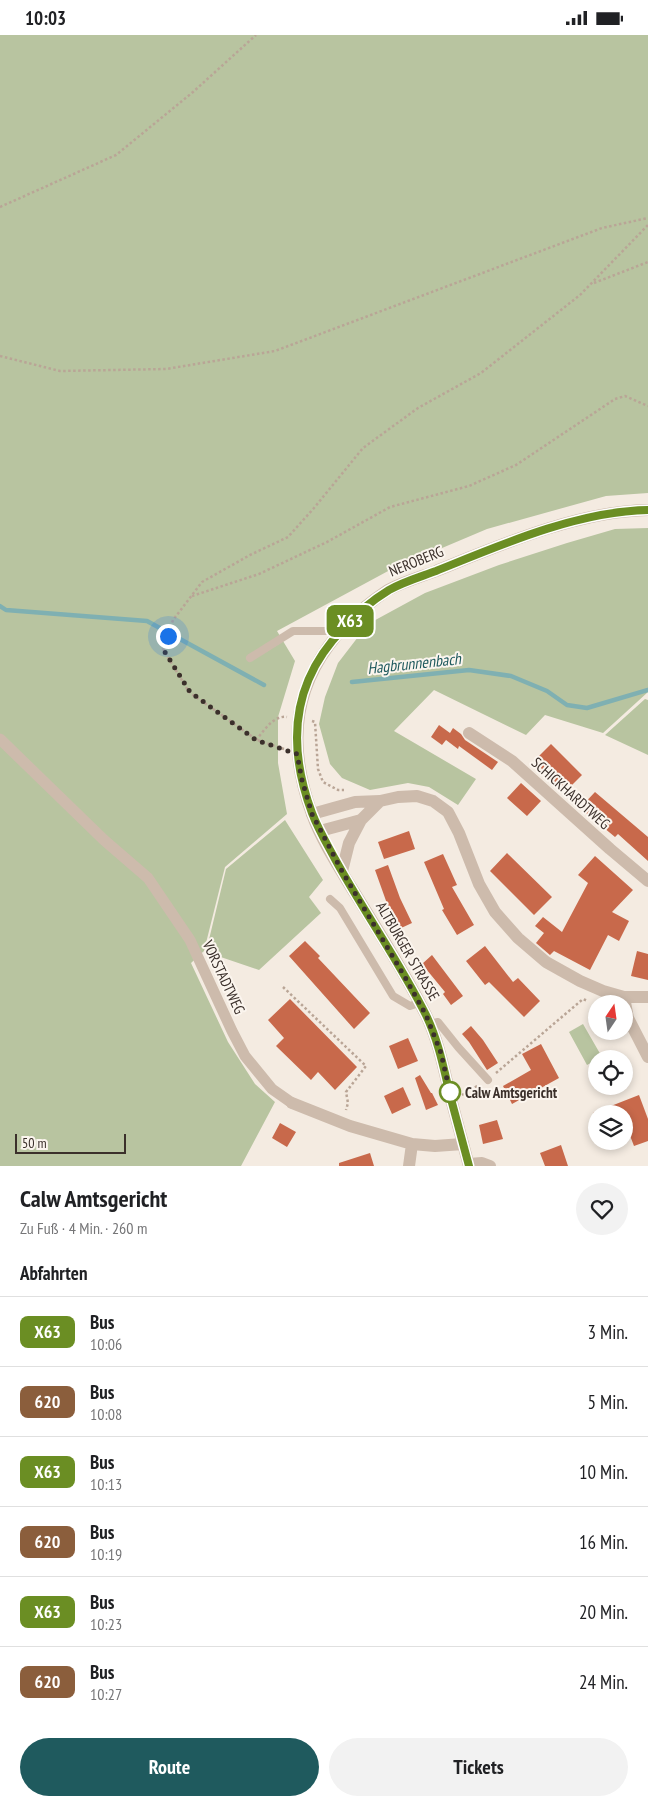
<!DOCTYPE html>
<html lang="de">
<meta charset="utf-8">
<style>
body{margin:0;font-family:"PT Sans Narrow",sans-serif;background:#f2f2f2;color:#202124;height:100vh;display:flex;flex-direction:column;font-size:19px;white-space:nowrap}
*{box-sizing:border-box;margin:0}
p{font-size:16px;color:#757577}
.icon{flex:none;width:28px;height:28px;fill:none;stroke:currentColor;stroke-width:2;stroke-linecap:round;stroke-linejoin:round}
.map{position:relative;height:1131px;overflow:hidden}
.details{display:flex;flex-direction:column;background:#fff;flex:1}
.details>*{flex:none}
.badge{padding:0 10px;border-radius:8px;font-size:18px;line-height:32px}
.needle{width:32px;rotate:13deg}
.controls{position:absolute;left:588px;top:960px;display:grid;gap:10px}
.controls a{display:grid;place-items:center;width:45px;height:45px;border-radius:50%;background:#fff;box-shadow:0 2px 8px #0003;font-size:25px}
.scale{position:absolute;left:15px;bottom:12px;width:111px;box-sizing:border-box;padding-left:5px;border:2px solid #3b302b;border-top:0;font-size:14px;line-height:18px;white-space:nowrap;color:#3b302b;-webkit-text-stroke:4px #fbf5ee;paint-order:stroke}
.you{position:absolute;width:25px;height:25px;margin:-12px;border:4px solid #fff;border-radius:50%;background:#1a73e8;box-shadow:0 0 0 8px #1a73e833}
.map>.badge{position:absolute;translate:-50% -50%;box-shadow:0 0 0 2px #fff}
h2{padding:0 20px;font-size:19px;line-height:45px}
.round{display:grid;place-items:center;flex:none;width:52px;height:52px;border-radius:26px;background:#f2f2f2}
.head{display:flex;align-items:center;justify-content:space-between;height:85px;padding:0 20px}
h1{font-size:24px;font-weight:600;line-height:38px}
.action{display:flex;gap:10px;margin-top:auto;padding:10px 20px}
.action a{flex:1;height:58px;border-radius:30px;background:#1f5a5e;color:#fff;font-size:20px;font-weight:600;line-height:58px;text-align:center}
.action a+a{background:#f2f2f2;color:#202124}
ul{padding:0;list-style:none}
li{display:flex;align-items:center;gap:15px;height:70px;padding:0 20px;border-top:1px solid #e0e0e0}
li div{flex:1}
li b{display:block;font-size:19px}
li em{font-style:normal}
li .badge{min-width:55px;font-weight:700;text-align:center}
.status{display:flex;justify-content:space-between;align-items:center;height:35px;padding:0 25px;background:#fff;direction:ltr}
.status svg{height:14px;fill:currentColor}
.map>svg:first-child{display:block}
.green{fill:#b8c4a0}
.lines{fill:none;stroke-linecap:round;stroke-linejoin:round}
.stream{stroke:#7fb0b2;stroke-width:4.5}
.building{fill:#c8694b}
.path{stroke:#b9a596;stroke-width:2.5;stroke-dasharray:2.5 2.5;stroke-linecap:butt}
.service{stroke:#cdbbac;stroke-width:8}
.pedestrian{stroke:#cdbbac;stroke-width:11}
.minor{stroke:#cdbbac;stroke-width:12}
.tertiary{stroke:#cdbbac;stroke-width:12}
.line-casing{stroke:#fff;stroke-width:11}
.line{stroke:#6b8e23;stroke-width:8}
.walk{stroke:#3b302b;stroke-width:5;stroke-dasharray:0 9}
.stop-dot{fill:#fff;stroke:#6b8e23;stroke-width:2.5}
.labels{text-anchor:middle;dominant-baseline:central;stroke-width:4;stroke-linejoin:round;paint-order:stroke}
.street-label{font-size:15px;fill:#3b302b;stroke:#fbf5ee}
.stop-label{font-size:15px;font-weight:bold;fill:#3b302b;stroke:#fbf5ee;text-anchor:start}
.water-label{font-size:16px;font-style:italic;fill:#1f5a5e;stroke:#fbf5ee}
</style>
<div class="status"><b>10:03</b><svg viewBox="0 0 49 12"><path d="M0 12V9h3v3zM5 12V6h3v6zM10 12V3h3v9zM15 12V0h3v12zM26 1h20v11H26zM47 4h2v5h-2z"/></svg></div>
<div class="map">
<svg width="648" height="1131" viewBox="0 0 648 1131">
<rect width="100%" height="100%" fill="#f4ebe1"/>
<path class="green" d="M 0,0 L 648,0 L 648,458 L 606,461 L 487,494 L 390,535 L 277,596 L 295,626 L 278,682 L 278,728 L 287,779 L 225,832 L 204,916 L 191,928 L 228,1007 L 255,1049 L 275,1067 L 241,1131 L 0,1131 Z
M 648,493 L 648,657 L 603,698 L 545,680 L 526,700 L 434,655 L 394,696 L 476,744 L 458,770 L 429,752 L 408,748 L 370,755 L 342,743 L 330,729 L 319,689 L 325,662 L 338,628 L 368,589 L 425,558 L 499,530 L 567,508 L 615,494 Z
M 645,664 L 648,665 L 648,720 L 605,700 Z
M 285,785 L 323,845 L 309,862 L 321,878 L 259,935 L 206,917 L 226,834 Z
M 583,989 L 602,1022 L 596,1024 L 596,1025 L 587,1030 L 569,997 Z"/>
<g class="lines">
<path class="stream" d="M 0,571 L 6,575 L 147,586 L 264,650
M 352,647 L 469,635 L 511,641 L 547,656 L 567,670 L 587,673 L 648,655"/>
</g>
<path class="building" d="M 439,690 L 450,698 L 453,693 L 461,699 L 465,705 L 498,727 L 492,735 L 459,711 L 458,714 L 446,705 L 442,710 L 431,702 Z
M 551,709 L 582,740 L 565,757 L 534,726 Z
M 521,748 L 541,766 L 527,781 L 507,763 Z
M 595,757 L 648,802 L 648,826 L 618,799 L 615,802 L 580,773 Z
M 409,796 L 415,814 L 384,824 L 378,807 Z
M 507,818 L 552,862 L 534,880 L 490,836 Z
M 443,819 L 457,850 L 452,852 L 474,890 L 457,900 L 442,875 L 444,874 L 424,827 Z
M 595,821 L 633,855 L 612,877 L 629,886 L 619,906 L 608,900 L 590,935 L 554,916 L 550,920 L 536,908 L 544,898 L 535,891 L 543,882 L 562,897 L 588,848 L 578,840 Z
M 388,830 L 400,863 L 412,888 L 399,894 L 390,877 L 375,835 Z
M 305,906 L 320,921 L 318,923 L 370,978 L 354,994 L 289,921 Z
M 485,911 L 513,947 L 518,943 L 540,966 L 524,982 L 489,947 L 485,950 L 466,926 Z
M 637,916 L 648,919 L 648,945 L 631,941 Z
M 432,920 L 463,961 L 451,970 L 443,959 L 445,957 L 422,929 Z
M 290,964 L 357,1032 L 335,1055 L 318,1037 L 311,1045 L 276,1011 L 284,1003 L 268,985 Z
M 471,991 L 483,1005 L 498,1028 L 487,1035 L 469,1007 L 462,999 Z
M 408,1003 L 418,1026 L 398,1034 L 389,1011 Z
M 541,1009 L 559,1043 L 512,1069 L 503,1051 L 531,1035 L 522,1019 Z
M 420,1040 L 431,1058 L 432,1058 L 438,1070 L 426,1075 L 415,1043 Z
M 403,1052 L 411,1070 L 392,1079 L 384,1061 Z
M 639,1060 L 648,1084 L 648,1106 L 634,1111 L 624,1085 L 624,1079 L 593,1078 Z
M 497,1085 L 503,1104 L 483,1109 L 479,1090 Z
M 280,1088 L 296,1097 L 287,1112 L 272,1103 Z
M 561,1110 L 568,1131 L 545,1131 L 540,1118 Z
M 370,1118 L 374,1131 L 339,1131 L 339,1128 Z"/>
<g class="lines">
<path class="path" d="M 0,172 L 116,120 L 193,57 L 256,0
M 594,248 L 648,227
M 0,321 L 60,336 L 166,334 L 275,316 L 602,193 L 648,183
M 192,561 L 259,539 L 327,507 L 390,472 L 469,451 L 516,430 L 615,364 L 625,361 L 648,371
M 312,686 L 315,687 L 318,734 L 323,747 L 338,755 L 344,755
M 256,705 C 264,696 273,680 287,682
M 284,714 L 257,705 L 189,657 L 163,614 L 173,585 L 202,547 L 250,520 L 288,502 L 314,473 L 363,413 L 418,373 L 481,338 L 580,260 L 648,190
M 283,952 L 366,1031 L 346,1057 L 348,1068 L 346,1075
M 496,1038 L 583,964 L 588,966
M 462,1060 L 479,1050"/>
<path class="service" d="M 250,623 L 293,596 L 340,596
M 330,864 L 340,873 L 393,961 L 410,971 L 419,968
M 430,989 L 438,987 L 458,1012 L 488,1045"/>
<path class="pedestrian" d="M 0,704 L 104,805 L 148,843 L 190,905 L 232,996 L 245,1021 L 272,1054 L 292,1068"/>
<path class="minor" d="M 469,698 L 512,726 L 610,814 L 648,846
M 312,779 L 355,767 L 380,766 L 398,762 L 417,761 L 433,766 L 448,777 L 459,798 L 479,849 L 495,877 L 518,903 L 546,927 L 580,946 L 603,956 L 624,962 L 648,962
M 320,796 L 361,785
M 342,836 L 349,808 L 361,785 L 380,766
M 624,962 L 628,983 L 648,1022
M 292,1068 L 350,1091 L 412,1109 L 435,1111 L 463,1109
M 469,1129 L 482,1128 L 490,1131
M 409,1131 L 412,1109"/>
<path class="tertiary" d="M 469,1131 C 463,1109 457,1086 451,1064 C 444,1035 439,1007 426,980 C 404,936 377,894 351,852 C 337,829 321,804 312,779 C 286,707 293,646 346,590 C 358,577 373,565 388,555 C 403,547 420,542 436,536 C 500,510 578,476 648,475"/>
</g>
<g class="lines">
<defs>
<path id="line" d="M 469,1131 C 463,1109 457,1086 451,1064 C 444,1035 439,1007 426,980 C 399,926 364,877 335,824 C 327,809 318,794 312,778 C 287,711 291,647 343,594 C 356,579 371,566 389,555 C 403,547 420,542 436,536 C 500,510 578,476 648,475"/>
</defs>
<use href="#line" class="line-casing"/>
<use href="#line" class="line"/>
<path class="walk" d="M 168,601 L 163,614 L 190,657 L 256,705 L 297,719 L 302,745 L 312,779 L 342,836 L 406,944 L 426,980 L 441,1018 L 451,1062 L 450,1057"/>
</g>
<circle class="stop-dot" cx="450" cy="1057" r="10"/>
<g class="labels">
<g class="street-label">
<text transform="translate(416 526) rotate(-22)">NEROBERG</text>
<text transform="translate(571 758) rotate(42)">SCHICKHARDTWEG</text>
<text transform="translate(408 916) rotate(60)">ALTBURGER STRASSE</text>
<text transform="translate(224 942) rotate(65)">VORSTADTWEG</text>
</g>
<g class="stop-label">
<text x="465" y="1057">Calw Amtsgericht</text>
</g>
<g class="water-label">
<text transform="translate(414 628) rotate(-6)">Hagbrunnenbach</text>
</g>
</g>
</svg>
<div class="controls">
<a><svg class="needle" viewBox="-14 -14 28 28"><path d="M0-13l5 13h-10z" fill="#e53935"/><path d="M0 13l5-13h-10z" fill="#757577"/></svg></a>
<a><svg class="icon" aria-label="locate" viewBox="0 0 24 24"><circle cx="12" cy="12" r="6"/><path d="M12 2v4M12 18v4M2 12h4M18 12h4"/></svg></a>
<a><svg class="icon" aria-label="layers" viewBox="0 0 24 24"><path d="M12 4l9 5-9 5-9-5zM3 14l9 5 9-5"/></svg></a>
</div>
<div class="scale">50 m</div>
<div class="you" style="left:168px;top:601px"></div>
<b class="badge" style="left:350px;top:586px;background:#6b8e23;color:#fff">X63</b>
</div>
<section class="details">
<div class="head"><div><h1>Calw Amtsgericht</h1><p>Zu Fuß · 4 Min. · 260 m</p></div><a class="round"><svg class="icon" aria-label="heart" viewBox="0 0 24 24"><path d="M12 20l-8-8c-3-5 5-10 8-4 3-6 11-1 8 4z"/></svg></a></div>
<h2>Abfahrten</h2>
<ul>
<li><span class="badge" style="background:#6b8e23;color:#fff">X63</span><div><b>Bus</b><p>10:06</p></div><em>3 Min.</em></li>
<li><span class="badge" style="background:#8b5e3c;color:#fff">620</span><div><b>Bus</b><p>10:08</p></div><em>5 Min.</em></li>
<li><span class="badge" style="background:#6b8e23;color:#fff">X63</span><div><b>Bus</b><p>10:13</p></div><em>10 Min.</em></li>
<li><span class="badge" style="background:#8b5e3c;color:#fff">620</span><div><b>Bus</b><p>10:19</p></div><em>16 Min.</em></li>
<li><span class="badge" style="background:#6b8e23;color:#fff">X63</span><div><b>Bus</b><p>10:23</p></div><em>20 Min.</em></li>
<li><span class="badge" style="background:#8b5e3c;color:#fff">620</span><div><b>Bus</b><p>10:27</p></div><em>24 Min.</em></li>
</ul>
<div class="action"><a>Route</a><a>Tickets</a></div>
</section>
